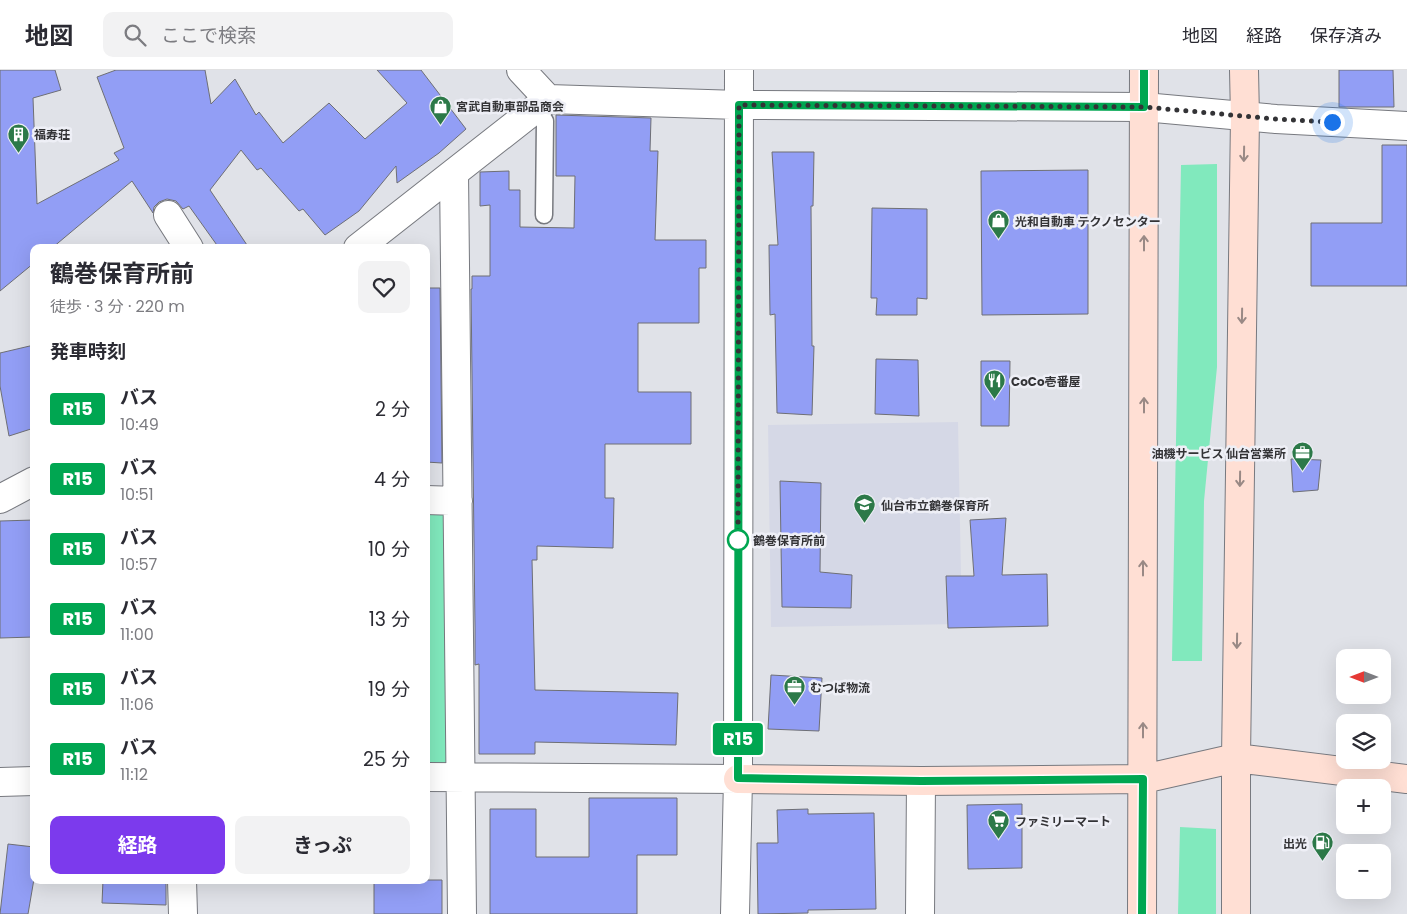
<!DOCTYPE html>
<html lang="ja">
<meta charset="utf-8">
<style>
body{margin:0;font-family:Poppins,"Noto Sans JP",sans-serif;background:#f2f2f3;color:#2b2b33;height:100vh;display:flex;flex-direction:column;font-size:19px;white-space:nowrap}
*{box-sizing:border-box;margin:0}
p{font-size:16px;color:#7c7c81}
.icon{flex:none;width:28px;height:28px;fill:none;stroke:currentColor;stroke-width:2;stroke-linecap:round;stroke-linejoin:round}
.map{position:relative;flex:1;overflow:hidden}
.details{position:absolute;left:30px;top:174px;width:400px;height:640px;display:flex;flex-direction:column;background:#fff;border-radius:10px;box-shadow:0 5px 20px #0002}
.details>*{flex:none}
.badge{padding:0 10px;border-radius:4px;font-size:18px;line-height:32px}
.needle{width:32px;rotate:270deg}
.fabs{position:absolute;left:1336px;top:579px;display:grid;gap:10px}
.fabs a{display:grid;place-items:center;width:55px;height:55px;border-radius:10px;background:#fff;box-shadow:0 5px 20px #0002;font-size:25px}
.you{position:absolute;width:25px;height:25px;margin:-12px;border:4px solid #fff;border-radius:50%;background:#1a73e8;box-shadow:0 0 0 8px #1a73e833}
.map>.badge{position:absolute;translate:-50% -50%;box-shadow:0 0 0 2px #fff}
h2{padding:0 20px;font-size:19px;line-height:45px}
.round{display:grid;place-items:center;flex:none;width:52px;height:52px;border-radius:10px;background:#f2f2f3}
.head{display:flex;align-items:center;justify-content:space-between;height:85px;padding:0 20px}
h1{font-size:24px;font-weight:700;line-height:38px}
.action{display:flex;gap:10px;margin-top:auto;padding:10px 20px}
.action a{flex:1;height:58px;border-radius:10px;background:#7c3aed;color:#fff;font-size:20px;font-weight:700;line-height:58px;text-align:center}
.action a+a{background:#f2f2f3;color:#2b2b33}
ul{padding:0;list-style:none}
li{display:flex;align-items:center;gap:15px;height:70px;padding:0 20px}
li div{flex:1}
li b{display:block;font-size:19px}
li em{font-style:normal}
li .badge{min-width:55px;font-weight:700;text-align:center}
header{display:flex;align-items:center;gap:30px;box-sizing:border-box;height:70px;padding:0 25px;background:#fff;border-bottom:1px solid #e1e1e2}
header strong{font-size:24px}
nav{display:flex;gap:28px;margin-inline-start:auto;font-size:18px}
.search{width:350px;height:45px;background:#f2f2f3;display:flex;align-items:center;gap:12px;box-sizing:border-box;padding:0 18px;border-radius:10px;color:#7c7c81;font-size:19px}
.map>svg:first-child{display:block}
.built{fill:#d5d8e6}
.green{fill:#81e9bd}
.building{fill:#929ef5;stroke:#6e6f75}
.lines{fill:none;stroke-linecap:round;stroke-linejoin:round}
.lane-casing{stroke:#77797f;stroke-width:19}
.street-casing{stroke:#77797f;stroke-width:30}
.secondary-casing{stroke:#77797f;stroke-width:30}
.lane{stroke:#fff;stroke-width:16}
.street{stroke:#fff;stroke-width:28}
.secondary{stroke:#ffdfd4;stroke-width:28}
.oneway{stroke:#998985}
.line-casing{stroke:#fff;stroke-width:11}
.line{stroke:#00a651;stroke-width:8}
.walk{stroke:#333336;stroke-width:5;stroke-dasharray:0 9}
.stop-dot{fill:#fff;stroke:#00a651;stroke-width:2.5}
.labels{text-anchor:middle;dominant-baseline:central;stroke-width:5;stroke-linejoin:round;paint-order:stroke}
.poi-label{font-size:12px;font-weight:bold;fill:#333336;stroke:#eeeff6;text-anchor:start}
.stop-label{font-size:12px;font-weight:bold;fill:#333336;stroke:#eeeff6;text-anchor:start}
</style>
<header>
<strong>地図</strong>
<div class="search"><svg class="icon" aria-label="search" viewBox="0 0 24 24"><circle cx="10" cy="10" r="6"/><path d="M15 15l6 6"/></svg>ここで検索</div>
<nav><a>地図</a><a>経路</a><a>保存済み</a></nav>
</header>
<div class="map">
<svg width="1407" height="844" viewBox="0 0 1407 844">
<rect width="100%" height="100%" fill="#e0e2e8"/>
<path class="built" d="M 958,352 L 962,554 L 771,557 L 768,355 Z"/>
<path class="green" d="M 1217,94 L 1217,297 L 1204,431 L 1202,591 L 1172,591 L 1181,95 Z
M 426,430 L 458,431 L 461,706 L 426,707 Z
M 1180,757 L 1216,759 L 1216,844 L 1178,844 Z"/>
<path class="building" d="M 0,0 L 55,0 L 61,20 L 33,28 L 37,134 L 119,90 L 114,83 L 124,78 L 97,7 L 116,0 L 205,0 L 211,34 L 235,9 L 256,45 L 259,42 L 283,73 L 329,33 L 365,69 L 407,33 L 377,0 L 421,0 L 466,59 L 439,83 L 397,113 L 396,96 L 359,141 L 325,165 L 303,139 L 299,141 L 261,98 L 257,100 L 241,80 L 210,120 L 249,178 L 219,178 L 189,136 L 183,139 L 176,131 L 167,129 L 159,132 L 154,137 L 153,143 L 132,111 L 52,178 L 34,178 L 34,193 L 0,221 Z
M 1339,0 L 1393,0 L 1394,37 L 1339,37 Z
M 556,45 L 651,48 L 650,81 L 658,81 L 655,170 L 706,170 L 706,198 L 699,198 L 699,253 L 638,253 L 638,322 L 691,322 L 691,374 L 605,374 L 605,428 L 614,428 L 613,478 L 537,476 L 537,490 L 532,490 L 535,620 L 678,623 L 676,675 L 535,672 L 535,684 L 479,684 L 479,594 L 475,595 L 475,558 L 471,219 L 472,219 L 472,206 L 490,206 L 490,135 L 480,136 L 480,102 L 509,101 L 509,120 L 520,120 L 520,157 L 574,158 L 575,106 L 556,106 Z
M 1382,75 L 1407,75 L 1407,216 L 1311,216 L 1311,153 L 1382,153 Z
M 772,82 L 814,82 L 813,136 L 811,136 L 812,276 L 814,276 L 812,345 L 777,343 L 775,244 L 770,245 L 769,175 L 778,175 Z
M 1088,100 L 1088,244 L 982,245 L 981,101 Z
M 872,138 L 927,139 L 927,229 L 917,228 L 917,245 L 876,245 L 877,228 L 871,228 Z
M 426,218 L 440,218 L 442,393 L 426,392 Z
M 34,275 L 34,358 L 9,366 L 0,316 L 0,283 Z
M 876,289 L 918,290 L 919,346 L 875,344 Z
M 981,291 L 1010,291 L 1009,356 L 981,356 Z
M 1291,389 L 1321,390 L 1318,420 L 1293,422 Z
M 780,411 L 821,413 L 820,502 L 852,505 L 851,538 L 782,537 Z
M 1006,448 L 1002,505 L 1047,504 L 1048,556 L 948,558 L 946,506 L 974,506 L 970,450 Z
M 34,450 L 34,567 L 0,568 L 0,451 Z
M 771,605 L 822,608 L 819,661 L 768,659 Z
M 589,728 L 677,728 L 677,785 L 637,785 L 637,844 L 490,844 L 490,739 L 536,739 L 536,787 L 589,787 Z
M 1022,734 L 1022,798 L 968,799 L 967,735 Z
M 808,739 L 808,744 L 874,743 L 876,839 L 808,840 L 808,843 L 758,844 L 757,773 L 778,773 L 777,740 Z
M 8,774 L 34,777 L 34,809 L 28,844 L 0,844 Z
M 103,810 L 166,810 L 166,835 L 102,833 Z
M 374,810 L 442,810 L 442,844 L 374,844 Z"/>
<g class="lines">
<defs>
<path id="lane" d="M 536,38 L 545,51 L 544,145"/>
<path id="street" d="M 521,0 L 548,29
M 454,103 L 462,844
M 168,145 L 189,178
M 358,178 L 548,29 L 739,35 L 1144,37 L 1276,49 L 1407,56
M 0,429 L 34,411
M 426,430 L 458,431
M 426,707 L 738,709
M 0,712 L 34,711
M 182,810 L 183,844
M 735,844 L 738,709 L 739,0
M 920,844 L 921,711"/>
<path id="secondary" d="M 738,709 L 921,711 L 1143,709 L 1236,688 L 1407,709
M 1142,844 L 1144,0
M 1236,844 L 1236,688 L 1245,47 L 1244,0"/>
</defs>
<use href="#lane" class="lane-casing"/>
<use href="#street" class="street-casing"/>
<use href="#secondary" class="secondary-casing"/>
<use href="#lane" class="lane"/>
<use href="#street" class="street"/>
<use href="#secondary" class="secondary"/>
</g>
<defs><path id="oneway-shaft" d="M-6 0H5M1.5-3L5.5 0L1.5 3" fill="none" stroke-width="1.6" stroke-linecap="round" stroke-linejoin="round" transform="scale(1.25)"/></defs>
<g class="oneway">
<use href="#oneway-shaft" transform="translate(1244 84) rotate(91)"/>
<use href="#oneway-shaft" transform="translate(1144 173) rotate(-90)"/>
<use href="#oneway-shaft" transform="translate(1242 246) rotate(91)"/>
<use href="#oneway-shaft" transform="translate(1144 335) rotate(-90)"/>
<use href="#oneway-shaft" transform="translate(1240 409) rotate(91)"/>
<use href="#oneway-shaft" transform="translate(1143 498) rotate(-90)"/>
<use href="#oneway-shaft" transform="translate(1237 571) rotate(91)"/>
<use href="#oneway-shaft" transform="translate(1143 660) rotate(-90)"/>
</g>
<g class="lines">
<defs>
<path id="line" d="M 1142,844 L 1143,709 L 921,711 L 738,708 L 739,35 L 1144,37 L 1144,0"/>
</defs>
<use href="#line" class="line-casing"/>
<use href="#line" class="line"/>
<path class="walk" d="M 738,470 L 739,35 L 1144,37 L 1276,49 L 1332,52"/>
</g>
<defs>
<symbol id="shop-pin" viewBox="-11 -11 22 30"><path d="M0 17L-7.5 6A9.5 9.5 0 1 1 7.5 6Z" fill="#2c7948" stroke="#eeeff6"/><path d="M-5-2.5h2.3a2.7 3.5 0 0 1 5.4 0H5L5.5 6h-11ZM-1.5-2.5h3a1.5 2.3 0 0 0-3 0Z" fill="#fff"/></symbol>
<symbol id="building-pin" viewBox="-11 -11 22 30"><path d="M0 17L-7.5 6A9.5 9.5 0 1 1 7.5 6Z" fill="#2c7948" stroke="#eeeff6"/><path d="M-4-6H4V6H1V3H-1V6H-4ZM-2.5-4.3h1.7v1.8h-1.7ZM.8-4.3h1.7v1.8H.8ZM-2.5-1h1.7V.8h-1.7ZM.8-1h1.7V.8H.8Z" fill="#fff"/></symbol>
<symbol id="restaurant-pin" viewBox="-11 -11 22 30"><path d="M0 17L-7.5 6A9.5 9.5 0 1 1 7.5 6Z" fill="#2c7948" stroke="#eeeff6"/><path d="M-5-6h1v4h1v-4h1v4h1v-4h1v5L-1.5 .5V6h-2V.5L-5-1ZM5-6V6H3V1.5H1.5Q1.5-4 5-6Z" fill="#fff"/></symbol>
<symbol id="office-pin" viewBox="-11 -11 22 30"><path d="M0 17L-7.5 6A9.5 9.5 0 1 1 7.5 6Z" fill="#2c7948" stroke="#eeeff6"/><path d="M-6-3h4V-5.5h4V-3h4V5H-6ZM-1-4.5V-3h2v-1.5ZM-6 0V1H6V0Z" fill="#fff"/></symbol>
<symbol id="school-pin" viewBox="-11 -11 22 30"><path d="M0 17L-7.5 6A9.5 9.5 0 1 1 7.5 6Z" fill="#2c7948" stroke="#eeeff6"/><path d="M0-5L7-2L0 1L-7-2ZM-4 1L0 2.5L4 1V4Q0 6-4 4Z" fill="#fff"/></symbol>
<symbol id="supermarket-pin" viewBox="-11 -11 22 30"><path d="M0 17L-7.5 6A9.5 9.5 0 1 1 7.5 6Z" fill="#2c7948" stroke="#eeeff6"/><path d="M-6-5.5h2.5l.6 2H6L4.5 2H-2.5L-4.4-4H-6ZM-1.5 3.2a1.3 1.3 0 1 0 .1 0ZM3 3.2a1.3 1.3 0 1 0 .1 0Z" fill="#fff"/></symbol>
<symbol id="fuel-pin" viewBox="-11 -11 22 30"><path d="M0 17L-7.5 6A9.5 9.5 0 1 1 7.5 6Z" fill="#2c7948" stroke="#eeeff6"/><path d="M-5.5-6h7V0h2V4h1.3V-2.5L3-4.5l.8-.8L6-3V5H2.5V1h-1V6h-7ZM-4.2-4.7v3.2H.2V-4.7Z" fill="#fff"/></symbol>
</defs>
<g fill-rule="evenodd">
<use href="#shop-pin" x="428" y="24" width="25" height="34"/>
<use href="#building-pin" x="6" y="52" width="25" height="34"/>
<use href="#shop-pin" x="986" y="138" width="25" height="34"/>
<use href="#restaurant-pin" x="982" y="298" width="25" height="34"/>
<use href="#office-pin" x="1290" y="370" width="25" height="34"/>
<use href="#school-pin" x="852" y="422" width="25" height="34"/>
<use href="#office-pin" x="782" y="604" width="25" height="34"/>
<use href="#supermarket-pin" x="986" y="738" width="25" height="34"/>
<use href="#fuel-pin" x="1310" y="760" width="25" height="34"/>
</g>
<circle class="stop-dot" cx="738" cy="470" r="10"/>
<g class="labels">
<g class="poi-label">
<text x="456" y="36">宮武自動車部品商会</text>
<text x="34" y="64">福寿荘</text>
<text x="1015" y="151">光和自動車 テクノセンター</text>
<text x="1011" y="311">CoCo壱番屋</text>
<text x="1286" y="383" text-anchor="end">油機サービス 仙台営業所</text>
<text x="881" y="435">仙台市立鶴巻保育所</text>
<text x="810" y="617">むつば物流</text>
<text x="1015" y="751">ファミリーマート</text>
<text x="1307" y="773" text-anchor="end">出光</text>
</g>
<g class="stop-label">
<text x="753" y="470">鶴巻保育所前</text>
</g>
</g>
</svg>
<div class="fabs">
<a><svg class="needle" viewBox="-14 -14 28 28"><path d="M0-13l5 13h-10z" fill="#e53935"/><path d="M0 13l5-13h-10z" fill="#7c7c81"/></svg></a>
<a><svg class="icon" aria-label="layers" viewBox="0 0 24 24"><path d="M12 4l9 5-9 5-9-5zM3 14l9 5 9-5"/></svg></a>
<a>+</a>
<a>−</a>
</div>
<div class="you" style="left:1332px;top:52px"></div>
<b class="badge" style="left:738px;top:669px;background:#00a651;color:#fff">R15</b>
<section class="details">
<div class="head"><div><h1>鶴巻保育所前</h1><p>徒歩 · 3 分 · 220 m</p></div><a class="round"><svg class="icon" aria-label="heart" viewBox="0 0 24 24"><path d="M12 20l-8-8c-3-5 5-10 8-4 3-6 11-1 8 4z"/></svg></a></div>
<h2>発車時刻</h2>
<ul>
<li><span class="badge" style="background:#00a651;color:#fff">R15</span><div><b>バス</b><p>10:49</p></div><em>2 分</em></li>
<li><span class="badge" style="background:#00a651;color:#fff">R15</span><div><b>バス</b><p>10:51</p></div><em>4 分</em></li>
<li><span class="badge" style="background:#00a651;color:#fff">R15</span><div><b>バス</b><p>10:57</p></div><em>10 分</em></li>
<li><span class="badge" style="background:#00a651;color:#fff">R15</span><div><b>バス</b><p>11:00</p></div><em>13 分</em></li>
<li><span class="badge" style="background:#00a651;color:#fff">R15</span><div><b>バス</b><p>11:06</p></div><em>19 分</em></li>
<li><span class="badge" style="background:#00a651;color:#fff">R15</span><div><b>バス</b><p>11:12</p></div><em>25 分</em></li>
</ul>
<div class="action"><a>経路</a><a>きっぷ</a></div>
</section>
</div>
